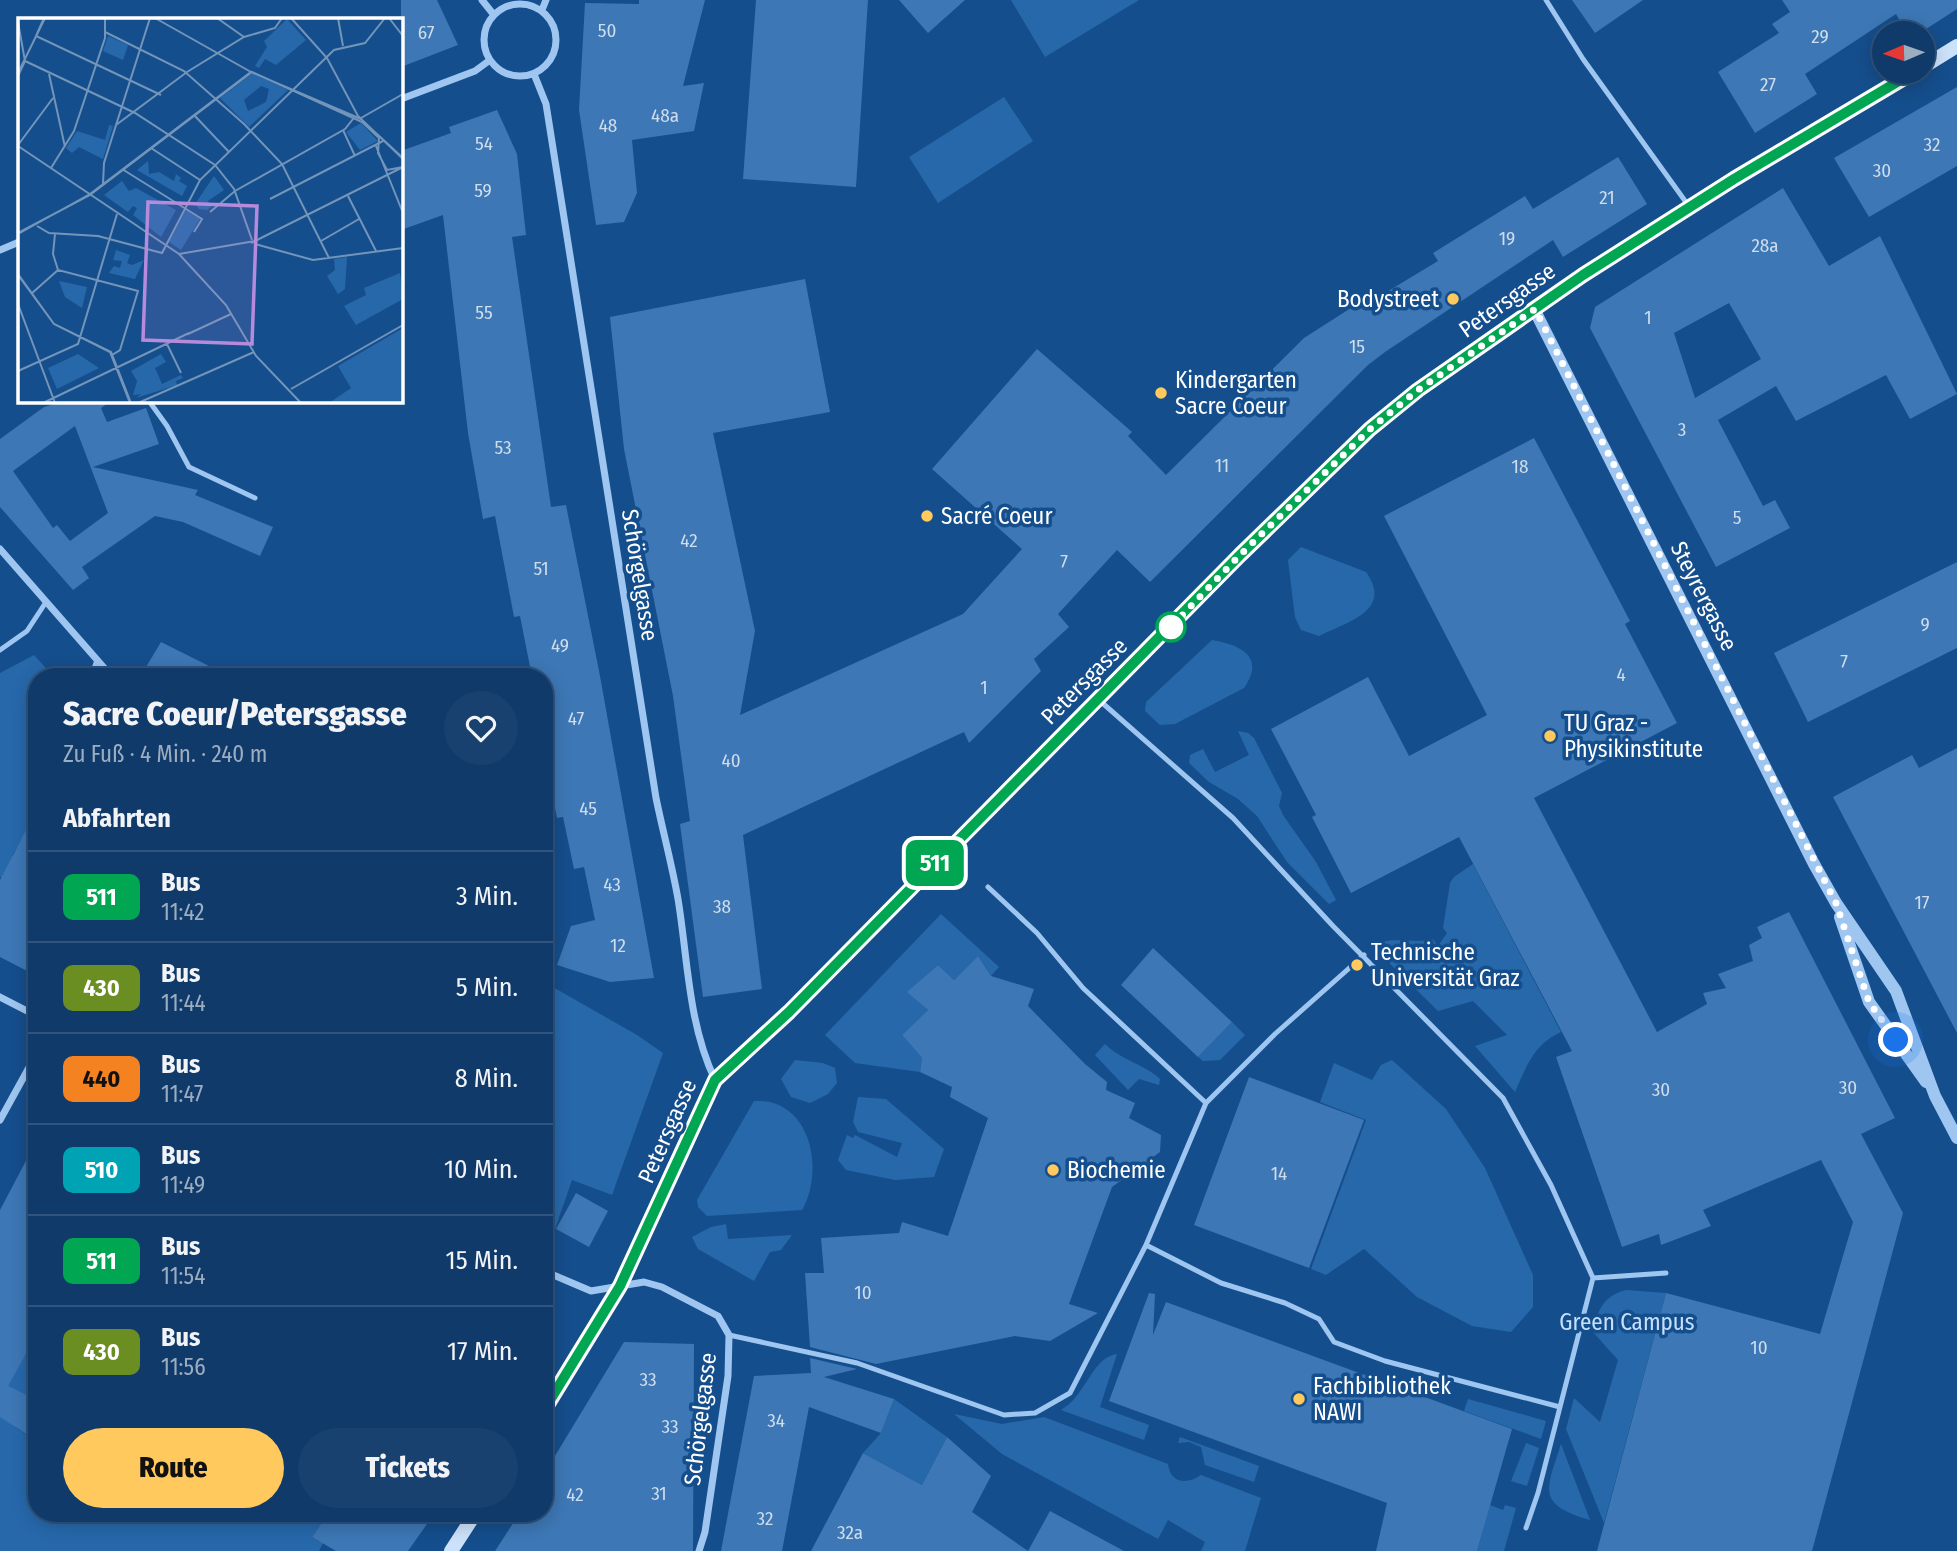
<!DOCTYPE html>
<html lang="de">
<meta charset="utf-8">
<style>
body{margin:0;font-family:"Fira Sans Condensed",sans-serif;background:#19416f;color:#f1f3f6;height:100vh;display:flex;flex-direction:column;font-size:26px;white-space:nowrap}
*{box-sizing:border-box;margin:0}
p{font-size:23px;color:#9cadc0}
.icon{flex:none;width:38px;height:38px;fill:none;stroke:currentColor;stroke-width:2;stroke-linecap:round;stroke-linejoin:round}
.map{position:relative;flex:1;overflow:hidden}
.panel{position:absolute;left:28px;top:668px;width:525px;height:854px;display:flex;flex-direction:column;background:#103a69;border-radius:28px;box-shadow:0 4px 18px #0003,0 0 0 2px #30547d}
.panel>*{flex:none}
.badge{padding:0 14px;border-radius:10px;font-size:24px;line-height:46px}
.needle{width:46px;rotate:268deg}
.controls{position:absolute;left:1872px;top:21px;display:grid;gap:14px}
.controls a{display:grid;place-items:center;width:63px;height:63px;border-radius:50%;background:#103a69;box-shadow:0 4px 18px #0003,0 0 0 2px #30547d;font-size:35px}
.you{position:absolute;width:35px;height:35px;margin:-18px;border:5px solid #fff;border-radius:50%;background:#1a73e8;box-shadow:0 0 0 10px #1a73e833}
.map>.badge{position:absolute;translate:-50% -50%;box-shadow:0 0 0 4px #fff}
h2{padding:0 35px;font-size:26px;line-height:63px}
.round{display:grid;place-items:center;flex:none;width:74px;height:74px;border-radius:37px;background:#19416f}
.summary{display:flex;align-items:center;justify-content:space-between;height:119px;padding:0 35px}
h1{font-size:33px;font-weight:800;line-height:52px}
.primary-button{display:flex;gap:14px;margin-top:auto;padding:14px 35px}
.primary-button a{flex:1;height:80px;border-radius:42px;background:#ffc95d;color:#111;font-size:28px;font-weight:800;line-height:80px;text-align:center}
.primary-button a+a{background:#19416f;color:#f1f3f6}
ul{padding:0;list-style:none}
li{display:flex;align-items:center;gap:21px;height:91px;padding:0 35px;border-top:2px solid #30547d}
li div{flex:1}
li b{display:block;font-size:26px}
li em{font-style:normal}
li .badge{min-width:77px;font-weight:700;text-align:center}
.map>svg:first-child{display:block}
.green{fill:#2768ab}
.building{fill:#3d77b5;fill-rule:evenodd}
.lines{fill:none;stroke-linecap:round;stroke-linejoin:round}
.service{stroke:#9ec6f0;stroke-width:5}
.minor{stroke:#9ec6f0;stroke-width:7}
.tertiary{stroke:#9ec6f0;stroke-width:12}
.secondary{stroke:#cce2fb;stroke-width:14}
.line-casing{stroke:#fff;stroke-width:16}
.line{stroke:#00a651;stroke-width:10}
.walk{stroke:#fff;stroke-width:7;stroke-dasharray:0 12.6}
.poi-dot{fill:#ffc95d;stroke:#154e8c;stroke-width:2.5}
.stop-dot{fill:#fff;stroke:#00a651;stroke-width:3.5}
.labels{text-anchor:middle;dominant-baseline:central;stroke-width:7;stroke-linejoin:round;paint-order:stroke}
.number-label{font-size:19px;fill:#ceddec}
.poi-label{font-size:23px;fill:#fff;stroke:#154e8c;text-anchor:start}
.street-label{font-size:23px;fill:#fff;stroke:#154e8c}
.park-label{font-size:23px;fill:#c5e0fb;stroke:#154e8c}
.inset-road{fill:none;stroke:#7395ba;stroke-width:2}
.view{fill:#b68bdc;fill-opacity:0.15;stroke:#b68bdc;stroke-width:3.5}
.inset-edge{fill:none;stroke:#fff;stroke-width:3.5}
</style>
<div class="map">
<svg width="1957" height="1551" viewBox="0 0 1957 1551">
<rect width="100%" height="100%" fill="#154e8c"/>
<path class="green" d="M 1011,0 L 1139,0 L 1045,57 Z
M 1004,97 L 1033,141 L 938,203 L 909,157 Z
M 1301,547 L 1366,572 C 1394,611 1346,622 1319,636 L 1301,630 L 1295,617 L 1288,560 Z
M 1212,640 C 1240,645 1266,656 1244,688 L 1175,724 L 1160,725 L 1145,711 L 1146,702 Z
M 34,655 L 54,677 L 37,677 L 37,848 L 21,840 L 12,856 L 23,861 L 10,882 L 0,877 L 0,673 Z
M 1238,731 L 1248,733 L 1254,738 L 1282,793 L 1279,806 L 1283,815 L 1316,862 L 1336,900 L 1329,904 L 1287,862 L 1257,816 L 1238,799 L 1209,782 L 1189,763 L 1190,755 L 1203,749 L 1215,772 L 1249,755 Z
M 1473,864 L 1561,1032 C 1533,1045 1527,1066 1515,1092 L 1475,1046 L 1507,1035 L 1473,1001 L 1438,1011 L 1373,947 C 1387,934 1414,945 1433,939 L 1438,946 L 1447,933 L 1443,928 L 1450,883 L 1454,877 Z
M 941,914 L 999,967 L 991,976 L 978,956 L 954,980 L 938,965 L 908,992 L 928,1010 L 902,1035 L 922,1058 L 920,1072 L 855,1063 L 825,1035 Z
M 544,982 L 637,1035 L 663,1053 L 612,1195 L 572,1180 L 553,1235 L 544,1230 Z
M 1232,1022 L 1245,1035 L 1220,1060 L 1203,1061 L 1198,1057 Z
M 1105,1044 C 1121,1060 1144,1064 1160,1079 L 1159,1085 L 1139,1079 L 1128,1090 L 1095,1055 Z
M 795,1060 L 823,1063 L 835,1068 L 837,1083 L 828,1094 L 810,1103 L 791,1097 L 781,1079 Z
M 1392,1060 L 1446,1109 L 1485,1168 L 1533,1275 L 1533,1307 L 1511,1332 L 1472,1326 L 1417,1297 L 1364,1249 L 1326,1275 L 1311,1269 L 1366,1120 L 1320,1102 L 1334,1063 L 1372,1080 L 1381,1065 Z
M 858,1097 L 886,1099 L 944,1149 L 934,1177 L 895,1180 L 846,1170 L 838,1160 L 847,1135 L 853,1138 L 855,1135 L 897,1157 L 902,1143 L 858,1132 L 853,1122 Z
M 754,1101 C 811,1098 825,1170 802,1210 L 707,1216 L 698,1207 L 697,1200 Z
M 726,1224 L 728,1239 L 792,1235 L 781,1250 L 770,1252 L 754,1281 L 698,1249 L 692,1237 L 711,1227 Z
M 1626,1290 L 1666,1293 L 1604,1523 L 1566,1429 L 1574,1398 L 1600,1422 L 1618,1360 L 1592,1331 C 1599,1309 1603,1296 1626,1290 Z
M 37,1334 L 37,1400 L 30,1397 L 15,1427 L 33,1439 L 37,1432 L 37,1514 L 328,1514 L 312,1537 L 323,1543 L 319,1551 L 0,1551 L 0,1397 Z
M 1117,1354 L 1100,1407 L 1149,1425 L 1144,1440 L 1061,1410 C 1086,1396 1092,1357 1117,1354 Z
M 894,1399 L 947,1437 L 922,1485 L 863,1453 L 881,1433 Z
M 1468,1399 L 1546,1421 L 1541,1439 L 1464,1411 Z
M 954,1414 L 1002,1424 L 1044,1417 L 1168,1464 C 1170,1483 1187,1485 1201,1475 L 1261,1498 L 1245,1551 L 1201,1551 L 1205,1542 L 1168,1520 L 1158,1539 L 1002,1454 Z
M 1180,1437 L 1259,1466 L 1254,1482 L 1205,1465 L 1201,1447 L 1189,1442 L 1178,1443 Z
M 1526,1443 L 1539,1448 L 1527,1486 L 1511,1481 Z
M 1561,1444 L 1590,1520 C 1536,1504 1546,1491 1561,1444 Z
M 1490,1505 L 1503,1510 L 1505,1505 L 1516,1508 L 1504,1551 L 1477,1551 Z"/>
<path class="building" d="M 401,0 L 437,0 L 458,45 L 401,67 Z
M 639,0 L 705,0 L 683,86 L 704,83 L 694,131 L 632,140 L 637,193 L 624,222 L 596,225 L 579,110 L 585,3 L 639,4 Z
M 756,0 L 868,0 L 856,187 L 743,179 Z
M 899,0 L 965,0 L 928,33 Z
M 1572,0 L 1643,0 L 1595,33 Z
M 1782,0 L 1957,0 L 1957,9 L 1920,33 L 1907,33 L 1896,14 L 1805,74 L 1817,94 L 1755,133 L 1718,72 L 1779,33 L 1772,24 L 1790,12 Z
M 1957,87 L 1957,166 L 1869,217 L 1834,158 Z
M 497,110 L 517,154 L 526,235 L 512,237 L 551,507 L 566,505 L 600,676 L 654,978 L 610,982 L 557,965 L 571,926 L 595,920 L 584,867 L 574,869 L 563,817 L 557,818 L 544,752 L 544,677 L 532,677 L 520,616 L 514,617 L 495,516 L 483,519 L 468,433 L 443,215 L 401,230 L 401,151 L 451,133 L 449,127 Z
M 1618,157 L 1647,204 L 1563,257 L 1553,240 L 1385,352 L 1368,365 L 1150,582 L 1117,550 L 1058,614 L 1069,627 L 1034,659 L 1041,671 L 969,743 L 964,732 L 743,835 L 762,989 L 703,997 L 680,824 L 690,821 L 673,696 L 624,449 L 610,317 L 805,279 L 830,412 L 713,433 L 755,631 L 740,715 L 963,614 L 1022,549 L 932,469 L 1037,349 L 1132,432 L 1128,436 L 1166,475 L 1304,338 L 1368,297 L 1370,302 L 1438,261 L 1433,253 L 1525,196 L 1533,209 Z
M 1783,188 L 1829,266 L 1880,236 L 1957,394 L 1910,419 L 1886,375 L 1796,421 L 1776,386 L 1718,420 L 1763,506 L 1775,500 L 1790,528 L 1716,567 L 1590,328 L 1595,307 ZM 1729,303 L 1761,359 L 1695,398 L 1674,333 Z
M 65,401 L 111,401 L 101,408 L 107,422 L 146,408 L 159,444 L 93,467 L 198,490 L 195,495 L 273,527 L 260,556 L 183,522 L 155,516 L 82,567 L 89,578 L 73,590 L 0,507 L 0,439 L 44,407 ZM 75,426 L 108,513 L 70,541 L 57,525 L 53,528 L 13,471 Z
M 1534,438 L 1630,621 L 1625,624 L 1677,723 L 1534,798 L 1657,1032 L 1707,1004 L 1703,993 L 1726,988 L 1718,974 L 1753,961 L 1749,945 L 1762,938 L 1757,927 L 1789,912 L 1895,1118 L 1861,1134 L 1903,1213 L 1812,1551 L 1597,1551 L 1666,1293 L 1820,1334 L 1853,1222 L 1821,1160 L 1703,1210 L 1711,1226 L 1661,1245 L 1659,1234 L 1622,1247 L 1556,1057 L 1572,1051 L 1459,837 L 1351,893 L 1312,817 L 1316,815 L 1271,729 L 1368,677 L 1409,756 L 1487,715 L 1384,516 Z
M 1957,562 L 1957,648 L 1808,722 L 1774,653 Z
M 161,642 L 231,677 L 140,677 Z
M 1957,748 L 1957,1033 L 1833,797 L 1912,755 L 1919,768 Z
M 37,809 L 37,976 L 0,957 L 0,880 Z
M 1153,948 L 1232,1022 L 1198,1057 L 1121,985 Z
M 978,956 L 991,976 L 1034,989 L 1028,1006 L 1085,1064 L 1107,1082 L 1106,1090 L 1135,1103 L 1129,1118 L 1161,1135 L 1160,1152 L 1112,1187 L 1069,1304 L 1098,1313 L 1050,1341 L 1015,1336 L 876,1364 L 810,1347 L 805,1273 L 824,1273 L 821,1238 L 899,1233 L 902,1222 L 948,1236 L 988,1118 L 950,1097 L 952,1087 L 920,1072 L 922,1058 L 902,1035 L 928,1010 L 907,992 L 938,965 L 954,980 Z
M 1249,1077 L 1364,1120 L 1309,1268 L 1194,1225 Z
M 37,1140 L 37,1334 L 8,1386 L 37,1400 L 37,1441 L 0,1417 L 0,1210 Z
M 576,1193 L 608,1211 L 589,1247 L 556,1229 Z
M 1149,1293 L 1155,1294 L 1153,1335 L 1166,1302 L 1512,1429 L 1477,1551 L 1376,1551 L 1387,1503 L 1109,1401 Z
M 624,1342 L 694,1344 L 693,1551 L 495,1551 L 519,1514 L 544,1514 L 544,1474 Z
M 810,1358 L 857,1369 L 824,1377 L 894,1399 L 881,1433 L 809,1407 L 782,1551 L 721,1551 L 754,1376 L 811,1373 Z
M 947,1437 L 991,1476 L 972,1512 L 1028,1551 L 1050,1511 L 1124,1551 L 811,1551 L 863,1453 L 922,1485 Z
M 328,1514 L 434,1514 L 408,1551 L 336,1551 L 312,1537 Z"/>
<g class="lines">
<path class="service" d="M 1546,0 L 1583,59 L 1688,205
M 149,401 L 167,426 L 189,467 L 255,498
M 0,650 L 27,631 L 46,602
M 91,677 L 97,660
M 1099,700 L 1233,818 L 1333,926 L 1503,1098 L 1551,1185 L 1593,1278 L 1538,1493 L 1526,1528
M 988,887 L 1037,933 L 1083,988 L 1206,1103
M 1146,1245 L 1206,1103 L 1275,1034 L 1364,955
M 1593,1278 L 1666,1273
M 729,1335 L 857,1363 L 1004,1415 L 1035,1413 L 1070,1393 L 1146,1245 L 1221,1283 L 1285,1303 L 1319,1319 L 1334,1342 L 1385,1361 L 1560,1407"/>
<path class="minor" d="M 482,0 L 494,15
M484 40a36 36 0 1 1 72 0a36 36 0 1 1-72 0Z
M 542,10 L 546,0
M 534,74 L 546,104 L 656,798 C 663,832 672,865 678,899 C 688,960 688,1023 715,1080
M 401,99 L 475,71 L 490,60
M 0,250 L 19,242
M 0,549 L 106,670
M 0,997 L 37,1016
M 0,1120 L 37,1053
M 544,1271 L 591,1291 L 644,1282 L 662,1287 L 718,1316 L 729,1335 L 728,1376 L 705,1532 L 699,1551"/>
<path class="tertiary" d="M 1534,309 L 1814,864 L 1836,903 L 1896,991 L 1935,1096 L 1957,1138
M 1840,917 L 1869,1002 L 1926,1082"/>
<path class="secondary" d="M 1923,67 L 1957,46
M 544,1410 L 620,1286 L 715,1080 L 789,1012 L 1240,555 L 1370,429 L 1418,390 L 1583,275 L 1733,179 L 1915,72
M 451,1551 L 475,1514"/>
</g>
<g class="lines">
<defs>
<path id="line" d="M 544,1410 L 620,1286 L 715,1080 L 789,1012 L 1240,555 L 1370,429 L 1418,390 L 1583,275 L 1734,179 L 1914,72"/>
</defs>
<use href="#line" class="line-casing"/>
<use href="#line" class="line"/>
<path class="walk" d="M 1171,627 L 1168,630 L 1240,555 L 1370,429 L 1418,390 L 1535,309 L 1836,903 L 1869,1002 L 1896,1040"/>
</g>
<g class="poi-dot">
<circle cx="1453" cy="299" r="7"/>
<circle cx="1161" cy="393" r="7"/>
<circle cx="927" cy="516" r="7"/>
<circle cx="1550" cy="736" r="7"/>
<circle cx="1357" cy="965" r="7"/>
<circle cx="1053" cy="1170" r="7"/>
<circle cx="1299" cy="1399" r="7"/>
</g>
<circle class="stop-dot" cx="1171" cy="627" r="14"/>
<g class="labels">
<g class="number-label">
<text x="607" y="30">50</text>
<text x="426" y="32">67</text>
<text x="1820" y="36">29</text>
<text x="1768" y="84">27</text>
<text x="665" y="115">48a</text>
<text x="608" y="125">48</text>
<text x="484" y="143">54</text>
<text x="1932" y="144">32</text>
<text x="1882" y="170">30</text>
<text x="483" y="190">59</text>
<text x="1607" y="197">21</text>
<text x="1507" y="238">19</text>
<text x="1765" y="245">28a</text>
<text x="484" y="312">55</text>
<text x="1648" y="317">1</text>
<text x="1357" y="346">15</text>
<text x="1682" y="429">3</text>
<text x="503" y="447">53</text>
<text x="1222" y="465">11</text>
<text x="1520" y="466">18</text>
<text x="1737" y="517">5</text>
<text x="689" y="540">42</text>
<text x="1064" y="561">7</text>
<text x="541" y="568">51</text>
<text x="1925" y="624">9</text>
<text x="560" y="645">49</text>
<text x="1844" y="661">7</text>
<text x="1621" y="674">4</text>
<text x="984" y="687">1</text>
<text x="576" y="718">47</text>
<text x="731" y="760">40</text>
<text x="588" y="808">45</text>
<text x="612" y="884">43</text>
<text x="1922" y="902">17</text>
<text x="722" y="906">38</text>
<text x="618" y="945">12</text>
<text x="1848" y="1087">30</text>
<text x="1661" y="1089">30</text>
<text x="1279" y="1173">14</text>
<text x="863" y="1292">10</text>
<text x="1759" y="1347">10</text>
<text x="648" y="1379">33</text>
<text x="776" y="1420">34</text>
<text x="670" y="1426">33</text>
<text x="659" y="1493">31</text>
<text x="575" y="1494">42</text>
<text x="765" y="1518">32</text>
<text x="850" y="1532">32a</text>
</g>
<g class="poi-label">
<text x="1439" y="299" text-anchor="end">Bodystreet</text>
<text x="1175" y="380">Kindergarten<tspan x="1175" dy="26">Sacre Coeur</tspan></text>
<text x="941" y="516">Sacré Coeur</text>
<text x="1564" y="723">TU Graz -<tspan x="1564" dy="26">Physikinstitute</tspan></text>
<text x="1371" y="952">Technische<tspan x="1371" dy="26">Universität Graz</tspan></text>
<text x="1067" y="1170">Biochemie</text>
<text x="1313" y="1386">Fachbibliothek<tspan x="1313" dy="26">NAWI</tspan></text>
</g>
<g class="street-label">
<text transform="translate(1507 300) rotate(-35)">Petersgasse</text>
<text transform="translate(640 575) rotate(81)">Schörgelgasse</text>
<text transform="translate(1704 596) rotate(63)">Steyrergasse</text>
<text transform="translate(1084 681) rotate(-45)">Petersgasse</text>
<text transform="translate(667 1131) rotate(-66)">Petersgasse</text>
<text transform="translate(700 1419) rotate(-83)">Schörgelgasse</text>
</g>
<g class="park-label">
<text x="1627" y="1322">Green Campus</text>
</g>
</g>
<g transform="translate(18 18)">
<rect width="385" height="385" fill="#154e8c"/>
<path d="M 269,1 L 288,22 L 258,47 L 247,41 L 241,50 L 237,48 L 249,29 L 246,23 ZM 90,18 L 110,27 L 105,42 L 85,33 ZM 235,55 L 270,72 L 231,109 L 202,80 ZM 243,68 L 251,71 L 248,84 L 230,93 L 226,82 ZM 343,105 L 360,123 L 342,132 L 328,114 ZM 91,107 L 95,108 L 85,141 L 61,129 L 54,135 L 48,130 L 59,113 L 87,122 ZM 130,143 L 131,156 L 141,154 L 156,163 L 158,156 L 163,160 L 161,163 L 169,168 L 164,178 L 119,152 ZM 196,158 L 206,172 L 190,183 L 193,189 L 189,192 L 181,191 L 177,186 ZM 104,163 L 111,173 L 118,170 L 158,192 L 143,219 L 115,197 L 119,190 L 115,188 L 110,194 L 86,177 ZM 168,192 L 182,201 L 163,232 L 151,224 ZM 98,232 L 112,237 L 109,245 L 114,247 L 126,242 L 117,261 L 91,255 L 96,248 L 102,250 L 104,243 L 95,242 ZM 329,239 L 327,271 L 320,276 L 309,258 L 317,252 L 316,241 ZM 382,255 L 385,281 L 338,307 L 326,288 L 348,277 L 346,270 ZM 41,263 L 69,269 L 64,290 L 47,279 ZM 385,310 L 385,385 L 311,385 L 333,370 L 320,348 ZM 60,336 L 81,350 L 39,371 L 30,350 ZM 143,336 L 148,344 L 137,350 L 144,366 L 163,357 L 165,360 L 158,363 L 159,367 L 118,380 L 123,376 L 115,377 L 119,363 L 113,353 Z" fill="#2768ab" fill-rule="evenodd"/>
<path class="inset-road" d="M 26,0 L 18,18 L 143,77M 137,0 L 233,54M 199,0 L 226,19M 273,0 L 309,40 L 340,98 L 385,141M 320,0 L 325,28M 371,0 L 385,18M 0,4 L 7,43 L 0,58M 87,14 L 166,53 L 226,106 L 264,146 L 311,240M 7,43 L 117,95 L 197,147 L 216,171 L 234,222M 0,55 L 27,0M 31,56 L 47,129M 176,97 L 211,134M 343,100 L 385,76M 98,107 L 169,54 L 226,19 L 257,10 L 264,0M 325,112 L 337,138M 359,116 L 385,140M 0,127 L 35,80M 0,128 L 161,236 L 208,287 L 238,338 L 283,385M 358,128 L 385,195M 133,130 L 182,162M 33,150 L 56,113 L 87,20 L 87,0M 104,151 L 184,201 L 176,214M 85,166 L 86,145 L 132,0M 330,178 L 358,233M 252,181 L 365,123M 192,194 L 217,173 L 327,111 L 335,101M 19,208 L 31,215 L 80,218 L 144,235 L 182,162 L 316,32 L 347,25 L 367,0M 0,215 L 72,177 L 234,54 L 344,104 L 361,120 L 360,135 L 369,152 L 385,149M 0,216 L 72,176 L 233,54 L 343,101M 37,216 L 35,236 L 40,252 L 120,273 L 102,332 L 94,337M 237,223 L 385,149M 303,223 L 341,201M 237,226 L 295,242 L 385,230M 161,236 L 237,223 L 233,225M 0,256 L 36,306 L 93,334 L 113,385M 0,257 L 36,306 L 92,334 L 112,385M 13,276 L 40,252M 0,286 L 37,385M 170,316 L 213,296M 149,326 L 163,355M 0,353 L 60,326 L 99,196M 273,371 L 385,307M 25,385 L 171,315M 120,385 L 236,334"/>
<path class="view" d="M 130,184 L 239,188 L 234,326 L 125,322 Z"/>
<rect width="385" height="385" class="inset-edge"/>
</g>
</svg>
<div class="controls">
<a><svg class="needle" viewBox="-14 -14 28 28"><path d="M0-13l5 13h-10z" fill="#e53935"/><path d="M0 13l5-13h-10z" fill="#9cadc0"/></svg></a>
</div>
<div class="you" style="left:1896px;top:1040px"></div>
<b class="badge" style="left:935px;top:863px;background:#00a651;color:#fff">511</b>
<section class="panel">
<div class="summary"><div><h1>Sacre Coeur/Petersgasse</h1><p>Zu Fuß · 4 Min. · 240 m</p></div><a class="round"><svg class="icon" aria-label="heart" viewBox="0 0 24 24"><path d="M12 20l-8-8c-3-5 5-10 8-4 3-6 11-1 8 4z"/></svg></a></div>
<h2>Abfahrten</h2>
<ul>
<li><span class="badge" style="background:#00a651;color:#fff">511</span><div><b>Bus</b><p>11:42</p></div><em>3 Min.</em></li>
<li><span class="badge" style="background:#6b8e23;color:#fff">430</span><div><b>Bus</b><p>11:44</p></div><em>5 Min.</em></li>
<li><span class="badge" style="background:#f58220;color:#111">440</span><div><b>Bus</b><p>11:47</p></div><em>8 Min.</em></li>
<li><span class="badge" style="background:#00a3b4;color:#fff">510</span><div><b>Bus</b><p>11:49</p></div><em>10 Min.</em></li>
<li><span class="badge" style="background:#00a651;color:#fff">511</span><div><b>Bus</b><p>11:54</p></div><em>15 Min.</em></li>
<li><span class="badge" style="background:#6b8e23;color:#fff">430</span><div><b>Bus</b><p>11:56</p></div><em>17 Min.</em></li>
</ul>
<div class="primary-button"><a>Route</a><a>Tickets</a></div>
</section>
</div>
